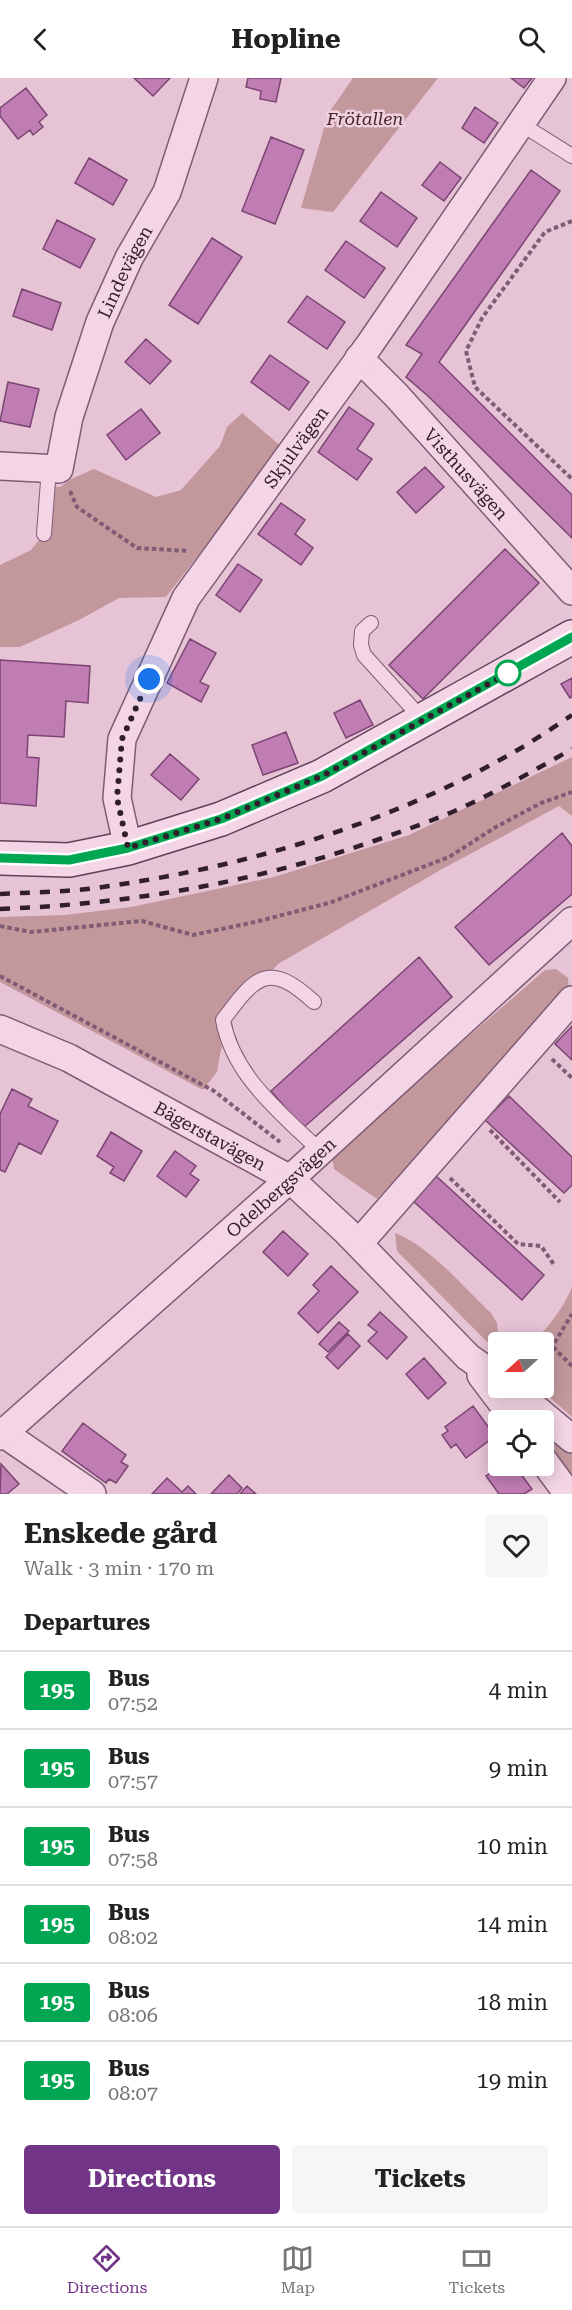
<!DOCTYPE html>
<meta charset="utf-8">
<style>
body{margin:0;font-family:"Roboto Serif",serif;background:#f6f6f6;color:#222;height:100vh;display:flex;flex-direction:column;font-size:22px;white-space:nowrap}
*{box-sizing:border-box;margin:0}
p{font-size:20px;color:#767676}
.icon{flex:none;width:33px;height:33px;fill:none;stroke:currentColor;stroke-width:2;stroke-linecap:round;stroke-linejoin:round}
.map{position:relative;height:1416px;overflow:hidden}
.drawer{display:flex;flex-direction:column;background:#fff;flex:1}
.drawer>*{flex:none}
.badge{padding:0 12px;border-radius:4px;font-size:21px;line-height:39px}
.needle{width:39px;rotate:249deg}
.fabs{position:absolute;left:488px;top:1254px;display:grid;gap:12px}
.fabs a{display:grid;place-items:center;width:66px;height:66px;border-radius:6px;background:#fff;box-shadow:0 3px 15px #0003;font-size:30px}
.you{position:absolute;width:30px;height:30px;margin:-15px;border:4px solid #fff;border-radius:50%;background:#1a73e8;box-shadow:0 0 0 9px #1a73e833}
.map>.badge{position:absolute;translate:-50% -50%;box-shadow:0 0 0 3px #fff}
h2{padding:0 24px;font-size:22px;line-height:54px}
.round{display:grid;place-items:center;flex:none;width:63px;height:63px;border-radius:6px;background:#f6f6f6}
.overview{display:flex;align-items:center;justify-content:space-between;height:102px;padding:0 24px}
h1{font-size:28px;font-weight:700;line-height:45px}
.cta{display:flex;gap:12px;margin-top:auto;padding:12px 24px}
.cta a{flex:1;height:69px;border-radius:6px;background:#723486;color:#fff;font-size:24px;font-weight:700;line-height:69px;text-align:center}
.cta a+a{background:#f6f6f6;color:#222}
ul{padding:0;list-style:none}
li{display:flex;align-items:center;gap:18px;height:78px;padding:0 24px;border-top:2px solid #e0e0e0}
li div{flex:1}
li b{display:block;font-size:22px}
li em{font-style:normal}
li .badge{min-width:66px;font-weight:700;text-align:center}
header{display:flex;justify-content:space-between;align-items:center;height:78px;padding:0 24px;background:#fff;font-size:27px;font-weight:700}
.tabs{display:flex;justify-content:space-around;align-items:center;height:84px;border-top:2px solid #e0e0e0;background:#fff;font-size:16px;color:#767676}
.tabs a{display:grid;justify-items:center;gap:3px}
.tabs .current{color:#723486}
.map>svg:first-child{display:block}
.green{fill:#c3989d}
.building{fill:#c07db4;stroke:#7b4572;stroke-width:1.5}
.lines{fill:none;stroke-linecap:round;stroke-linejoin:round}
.lane-casing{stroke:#7f5c74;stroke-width:16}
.street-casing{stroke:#7f5c74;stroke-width:30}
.secondary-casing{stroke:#613f58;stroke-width:36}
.path{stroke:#7f5c74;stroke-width:4;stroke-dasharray:4.5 3;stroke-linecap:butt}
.lane{stroke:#f3d5e5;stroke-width:14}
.street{stroke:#f3d5e5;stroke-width:27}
.secondary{stroke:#f3d5e5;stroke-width:33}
.rail{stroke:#311e2c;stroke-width:4.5;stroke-dasharray:10 10;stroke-linecap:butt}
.line-casing{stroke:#fff;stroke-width:14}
.line{stroke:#00a651;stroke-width:9}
.walk{stroke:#311e2c;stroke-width:6;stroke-dasharray:0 10.8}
.stop-dot{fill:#fff;stroke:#00a651;stroke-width:3}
.labels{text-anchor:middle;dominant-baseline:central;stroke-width:5;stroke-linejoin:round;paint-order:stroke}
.park-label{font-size:18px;font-style:italic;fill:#4a2827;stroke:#f0d1e1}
.street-label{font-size:18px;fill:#311e2c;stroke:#f0d1e1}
</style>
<header><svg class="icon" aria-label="back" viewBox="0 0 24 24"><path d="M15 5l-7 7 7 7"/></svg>Hopline<svg class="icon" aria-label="search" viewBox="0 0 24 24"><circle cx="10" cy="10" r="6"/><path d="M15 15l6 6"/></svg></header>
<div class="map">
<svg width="572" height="1416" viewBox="0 0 572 1416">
<rect width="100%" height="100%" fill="#e7c3d6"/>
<path class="green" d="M 353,0 L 438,0 L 333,134 L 301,130 L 328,36 Z
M 242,335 L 282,369 L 166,519 L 119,520 L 79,542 L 20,569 L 0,569 L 0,487 L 31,472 L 44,456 L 48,408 L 60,409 L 71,401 L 94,391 L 156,419 L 181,412 L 220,368 L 227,349 Z
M 572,679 L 572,738 L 559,728 L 444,790 L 278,886 L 226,944 L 217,994 L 203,1012 L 0,904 L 0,839 L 65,837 L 131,829 L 274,799 L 409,757 Z
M 556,891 L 568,900 L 569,916 L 474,1014 L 377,1121 L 334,1091 L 332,1080 L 362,1051 L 545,892 Z
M 395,1155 C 431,1169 463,1209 491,1235 L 497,1245 L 498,1256 L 487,1264 L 397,1173 Z
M 572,1208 L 572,1339 L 539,1310 L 543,1310 L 543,1264 L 526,1264 C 529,1263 532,1263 535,1261 C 546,1254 569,1221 572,1208 Z
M 543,1347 L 572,1372 L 572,1408 L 543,1368 Z"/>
<path class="building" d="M 134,0 L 170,0 L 153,18 Z
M 248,0 L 281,0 L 276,24 L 260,21 L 261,13 L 246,9 Z
M 511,0 L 532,0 L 524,10 Z
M 26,10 L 47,37 L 39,44 L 43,49 L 33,57 L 30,52 L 18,61 L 0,38 L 0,30 Z
M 475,29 L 498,45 L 484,65 L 462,50 Z
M 271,59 L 304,72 L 275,146 L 242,133 Z
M 89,80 L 127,102 L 113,127 L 75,105 Z
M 440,84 L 461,100 L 444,123 L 422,107 Z
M 531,92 L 560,113 L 439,284 L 572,417 L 572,460 L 428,318 L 406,299 L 422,276 L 406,267 Z
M 381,114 L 417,140 L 397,169 L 360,143 Z
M 57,142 L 95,161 L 80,190 L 43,171 Z
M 212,160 L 242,179 L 198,246 L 169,227 Z
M 346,163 L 385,190 L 364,220 L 325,192 Z
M 22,211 L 61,225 L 52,252 L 13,238 Z
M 307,218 L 345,244 L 327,271 L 288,244 Z
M 146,261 L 171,283 L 150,306 L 125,284 Z
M 270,277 L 309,304 L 289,332 L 251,304 Z
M 8,304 L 39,311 L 30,349 L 0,343 Z
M 349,329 L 374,346 L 357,371 L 372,381 L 357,402 L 318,374 Z
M 141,331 L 160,355 L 126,382 L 107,357 Z
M 425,389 L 444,409 L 416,435 L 397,414 Z
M 281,425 L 305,442 L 295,456 L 313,470 L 301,487 L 258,456 Z
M 505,471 L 539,505 L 423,621 L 389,587 Z
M 238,486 L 262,502 L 240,534 L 216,517 Z
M 190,561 L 216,575 L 200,604 L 209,608 L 201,624 L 167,605 Z
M 0,582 L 90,588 L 88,625 L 66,623 L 64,659 L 28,657 L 27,679 L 39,680 L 36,728 L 0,725 Z
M 572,600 L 572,619 L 570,620 L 561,606 Z
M 360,622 L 373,647 L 346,660 L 334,635 Z
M 286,654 L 298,685 L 263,697 L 252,667 Z
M 170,676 L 199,701 L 181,722 L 151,697 Z
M 562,755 L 572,768 L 572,816 L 489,887 L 455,849 Z
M 419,879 L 452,919 L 303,1050 L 271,1013 Z
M 572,948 L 572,982 L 555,966 Z
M 12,1011 L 32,1021 L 28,1028 L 58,1043 L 41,1076 L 19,1065 L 5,1094 L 0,1092 L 0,1036 Z
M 509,1018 L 572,1079 L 572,1107 L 564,1115 L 485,1042 Z
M 111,1054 L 142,1073 L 124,1103 L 110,1095 L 114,1089 L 97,1078 Z
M 175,1073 L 196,1088 L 190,1096 L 199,1102 L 186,1119 L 157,1098 Z
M 435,1097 L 544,1197 L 522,1222 L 412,1122 Z
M 283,1153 L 308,1176 L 288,1198 L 263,1174 Z
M 331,1188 L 358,1214 L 318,1255 L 298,1235 L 319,1213 L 313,1207 Z
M 380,1234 L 407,1259 L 387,1281 L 368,1263 L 377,1254 L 368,1247 Z
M 339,1244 L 349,1253 L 328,1274 L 319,1266 Z
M 348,1256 L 360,1268 L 338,1291 L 326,1279 Z
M 424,1280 L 446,1305 L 428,1321 L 406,1296 Z
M 473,1328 L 495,1358 L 466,1380 L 456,1366 L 451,1370 L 442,1357 L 448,1353 L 445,1349 Z
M 83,1345 L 126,1377 L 121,1384 L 128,1388 L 116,1405 L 109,1401 L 106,1405 L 62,1373 Z
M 1,1386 L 19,1406 L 7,1416 L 0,1416 Z
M 501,1388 L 515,1388 L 532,1411 L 524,1416 L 499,1416 L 486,1398 Z
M 229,1397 L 242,1410 L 237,1416 L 211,1416 Z
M 167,1400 L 182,1414 L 188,1408 L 196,1416 L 152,1416 Z
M 247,1408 L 256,1416 L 240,1416 Z"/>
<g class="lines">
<defs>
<path id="lane" d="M 521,46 L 572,78
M 44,456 L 49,390
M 371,545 L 362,553 L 361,567 L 364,577 L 423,642
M 314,924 C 269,883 256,897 223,942 C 233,998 281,1035 320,1073"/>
<g id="street">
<path id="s1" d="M 359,280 L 396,317 L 572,513"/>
<path id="s2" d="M 0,388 L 59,391 L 69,339 L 100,244 L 129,180 L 167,114 L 204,0"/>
<path id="s3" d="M 128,770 L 117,720 L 122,661 L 186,520 L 370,266 L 552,0"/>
<path id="s4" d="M 0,951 L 69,980 L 290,1101 L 346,1153 L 468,1279 L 498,1300"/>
<path d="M 359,1165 L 572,922"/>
<path d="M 481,1297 L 515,1342"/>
<path d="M 511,1310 L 572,1361"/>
<path d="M 0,1353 L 92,1416"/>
<path id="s5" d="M 0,1358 L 290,1101 L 572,843"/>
<path d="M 543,1382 L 568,1416"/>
</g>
<path id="secondary" d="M 0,780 L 69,782 L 128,770 L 221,741 L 322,698 L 572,559"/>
</defs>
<use href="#lane" class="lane-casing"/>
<use href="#street" class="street-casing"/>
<use href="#secondary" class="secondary-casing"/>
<path class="path" d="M 572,143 L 545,154 L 482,240 L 466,273 L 475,309 L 572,401
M 70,413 L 77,429 L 137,470 L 189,473
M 0,848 L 31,854 L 142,843 L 193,857 L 255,844 L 329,825 L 449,779 L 496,749 L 541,725 L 572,714
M 0,898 L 214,1013 L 280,1064
M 552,981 L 572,1000
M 490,1052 L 560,1124
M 450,1100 L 518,1166 L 541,1168 L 555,1188
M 553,1269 L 572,1288
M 543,1284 L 572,1236"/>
<use href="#lane" class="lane"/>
<use href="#street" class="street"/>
<use href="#secondary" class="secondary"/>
<path class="rail" d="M 0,816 C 36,814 73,814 109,808 C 248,788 384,747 507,678 C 529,666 551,651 572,637
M 0,831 C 128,826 253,805 374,763 C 403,753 432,743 459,731 C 498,713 535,692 572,671"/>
</g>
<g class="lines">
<defs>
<path id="line" d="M 0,780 L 69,782 L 128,770 L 221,741 L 322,698 L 572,559"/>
</defs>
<use href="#line" class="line-casing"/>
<use href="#line" class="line"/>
<path class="walk" d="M 149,601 L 122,661 L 117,720 L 128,770 L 221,741 L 322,698 L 508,595"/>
</g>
<circle class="stop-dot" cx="508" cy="595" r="12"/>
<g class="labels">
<g class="park-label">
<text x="365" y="40">Frötallen</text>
</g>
<g class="street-label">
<text stroke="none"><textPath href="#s2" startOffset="268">Lindevägen</textPath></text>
<text stroke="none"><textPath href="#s3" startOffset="452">Skjulvägen</textPath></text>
<text stroke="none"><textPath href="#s1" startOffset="158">Visthusvägen</textPath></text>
<text stroke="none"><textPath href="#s4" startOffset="236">Bägerstavägen</textPath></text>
<text stroke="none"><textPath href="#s5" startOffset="375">Odelbergsvägen</textPath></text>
</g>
</g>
</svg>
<div class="fabs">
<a><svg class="needle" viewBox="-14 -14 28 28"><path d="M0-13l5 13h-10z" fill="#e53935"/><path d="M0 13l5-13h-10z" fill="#767676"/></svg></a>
<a><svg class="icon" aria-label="locate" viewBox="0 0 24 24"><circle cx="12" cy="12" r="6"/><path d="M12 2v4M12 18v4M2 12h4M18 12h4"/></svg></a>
</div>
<div class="you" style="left:149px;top:601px"></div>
</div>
<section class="drawer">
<div class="overview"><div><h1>Enskede gård</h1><p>Walk · 3 min · 170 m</p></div><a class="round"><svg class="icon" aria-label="heart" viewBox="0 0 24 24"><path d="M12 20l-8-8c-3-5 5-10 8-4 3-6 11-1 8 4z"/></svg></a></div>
<h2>Departures</h2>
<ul>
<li><span class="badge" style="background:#00a651;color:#fff">195</span><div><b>Bus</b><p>07:52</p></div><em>4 min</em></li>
<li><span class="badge" style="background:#00a651;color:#fff">195</span><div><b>Bus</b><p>07:57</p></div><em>9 min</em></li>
<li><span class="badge" style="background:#00a651;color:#fff">195</span><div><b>Bus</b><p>07:58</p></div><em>10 min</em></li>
<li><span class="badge" style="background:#00a651;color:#fff">195</span><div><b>Bus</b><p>08:02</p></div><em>14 min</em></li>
<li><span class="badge" style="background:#00a651;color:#fff">195</span><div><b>Bus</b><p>08:06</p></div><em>18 min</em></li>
<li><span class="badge" style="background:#00a651;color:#fff">195</span><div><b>Bus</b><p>08:07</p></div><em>19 min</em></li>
</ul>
<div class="cta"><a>Directions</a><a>Tickets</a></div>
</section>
<nav class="tabs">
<a class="current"><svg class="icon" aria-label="directions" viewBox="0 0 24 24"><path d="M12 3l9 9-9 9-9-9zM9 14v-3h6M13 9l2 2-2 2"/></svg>Directions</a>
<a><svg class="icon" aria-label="map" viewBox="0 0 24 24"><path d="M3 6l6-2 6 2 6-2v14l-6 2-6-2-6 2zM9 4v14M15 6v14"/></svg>Map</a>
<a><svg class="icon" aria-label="tickets" viewBox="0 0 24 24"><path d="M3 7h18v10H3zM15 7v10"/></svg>Tickets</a>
</nav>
